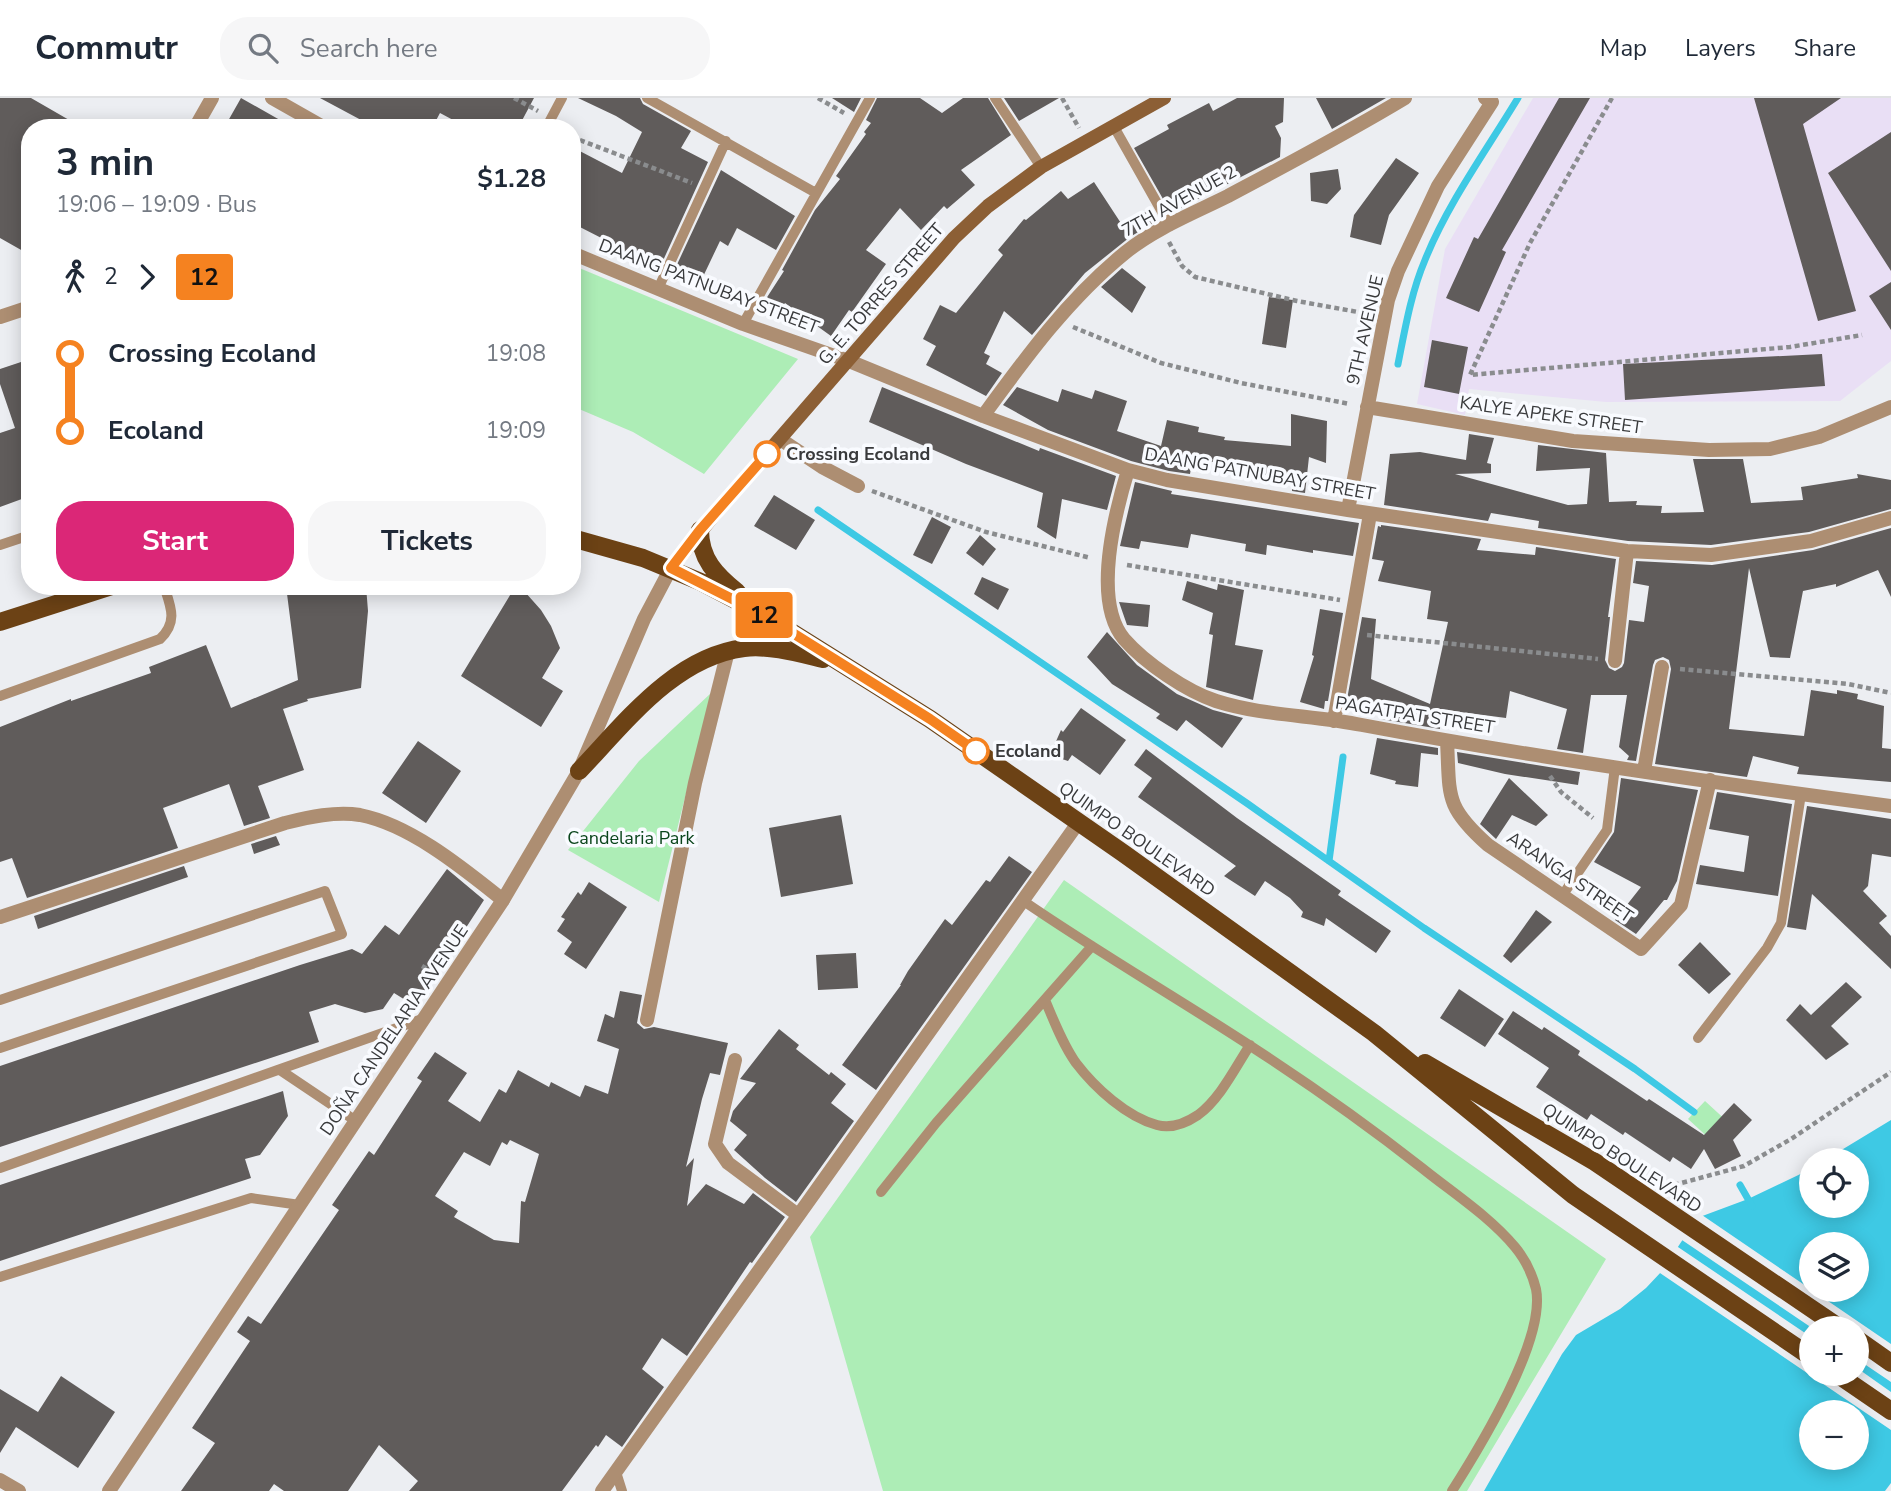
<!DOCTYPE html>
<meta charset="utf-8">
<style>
body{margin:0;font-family:"Nunito Sans",sans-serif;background:#f6f6f7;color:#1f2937;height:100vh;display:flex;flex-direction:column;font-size:26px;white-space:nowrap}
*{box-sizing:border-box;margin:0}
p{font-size:23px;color:#747a83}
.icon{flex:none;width:38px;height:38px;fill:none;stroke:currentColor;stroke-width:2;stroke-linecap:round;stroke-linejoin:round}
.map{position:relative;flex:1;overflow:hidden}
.side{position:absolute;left:21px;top:21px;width:560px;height:476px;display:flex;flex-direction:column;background:#fff;border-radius:28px;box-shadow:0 4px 18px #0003}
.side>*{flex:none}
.badge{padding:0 14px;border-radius:5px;font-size:24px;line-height:46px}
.tools{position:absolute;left:1799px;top:1050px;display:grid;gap:14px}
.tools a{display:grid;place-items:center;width:70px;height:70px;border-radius:50%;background:#fff;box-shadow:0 4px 18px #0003;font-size:35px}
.map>.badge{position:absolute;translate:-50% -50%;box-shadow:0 0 0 4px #fff}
.legs{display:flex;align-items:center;gap:10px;height:77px;padding:0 35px;font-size:23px}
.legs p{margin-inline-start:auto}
.summary{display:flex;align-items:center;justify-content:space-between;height:119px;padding:0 35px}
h1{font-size:38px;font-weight:700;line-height:52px}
.action{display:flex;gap:14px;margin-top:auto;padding:14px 35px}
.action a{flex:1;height:80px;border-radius:28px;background:#db2777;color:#fff;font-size:28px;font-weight:700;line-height:80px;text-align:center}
.action a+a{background:#f6f6f7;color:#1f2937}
ul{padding:0 35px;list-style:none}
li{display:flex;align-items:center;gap:24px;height:77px;font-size:26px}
li i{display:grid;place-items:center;width:10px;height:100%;margin:0 9px;background:currentColor}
li i::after{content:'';width:18px;height:18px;margin:-9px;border:5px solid;border-radius:50%;background:#fff}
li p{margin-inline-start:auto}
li:first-child i{background:linear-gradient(#0000 50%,currentColor 0)}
li:last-child i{background:linear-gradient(currentColor 50%,#0000 0)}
header{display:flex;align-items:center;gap:42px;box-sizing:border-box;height:98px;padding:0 35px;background:#fff;border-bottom:2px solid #e0e1e3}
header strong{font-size:33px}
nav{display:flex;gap:38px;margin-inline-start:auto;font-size:24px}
.search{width:490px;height:63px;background:#f6f6f7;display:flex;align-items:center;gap:18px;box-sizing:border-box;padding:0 24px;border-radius:28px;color:#747a83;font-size:26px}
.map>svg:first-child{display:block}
.education{fill:#e9dff5}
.green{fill:#adedb6}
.water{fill:#3ec9e4;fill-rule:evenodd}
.pier{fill:#eceef2}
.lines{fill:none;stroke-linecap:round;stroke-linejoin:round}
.stream{stroke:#3ec9e4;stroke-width:7}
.building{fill:#605c5b;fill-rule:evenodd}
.path{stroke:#8a8c8e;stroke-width:4.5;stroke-dasharray:5 3.5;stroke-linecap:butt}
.service{stroke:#ad8e72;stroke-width:10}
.minor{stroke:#ad8e72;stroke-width:14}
.tertiary{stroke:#ad8e72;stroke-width:14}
.secondary{stroke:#8c5f35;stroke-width:14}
.primary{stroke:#6c4215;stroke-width:18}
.line-1-casing{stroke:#fff;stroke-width:16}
.line-1{stroke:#f58220;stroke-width:10}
.stop-1-dot{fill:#fff;stroke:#f58220;stroke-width:3.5}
.labels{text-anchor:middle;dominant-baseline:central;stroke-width:7;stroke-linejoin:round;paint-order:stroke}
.street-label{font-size:18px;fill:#393a3c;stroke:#f9fbff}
.stop-label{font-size:18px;font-weight:bold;fill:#393a3c;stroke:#f9fbff;text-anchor:start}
.park-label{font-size:18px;fill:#0a451b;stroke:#f9fbff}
</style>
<header>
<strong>Commutr</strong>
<div class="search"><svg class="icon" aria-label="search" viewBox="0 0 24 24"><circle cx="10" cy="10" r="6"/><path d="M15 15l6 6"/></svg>Search here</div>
<nav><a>Map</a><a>Layers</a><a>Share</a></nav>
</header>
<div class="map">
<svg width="1891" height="1393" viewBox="0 0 1891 1393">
<rect width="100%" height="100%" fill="#eceef2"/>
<path class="education" d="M 1533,0 L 1891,0 L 1891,263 L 1840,303 L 1606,304 L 1469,291 L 1465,317 L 1417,306 L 1445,151 Z"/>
<path class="green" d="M 572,167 L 798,261 L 704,376 L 633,334 L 572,308 Z
M 711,595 L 659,804 L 568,752 L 639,663 Z
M 1064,782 L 1606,1161 L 1467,1393 L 883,1393 L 810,1139 Z
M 1705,1003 L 1730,1026 L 1713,1044 L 1688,1021 Z"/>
<path class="water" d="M 1891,1022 L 1891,1385 L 1885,1393 L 1484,1393 L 1562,1256 L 1576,1237 L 1620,1211 L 1646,1190 L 1662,1173 L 1697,1120 L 1748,1101 L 1811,1071 L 1811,1108 L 1857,1108 L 1857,1062 L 1825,1062 ZM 1811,1146 L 1857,1146 L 1857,1192 L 1811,1192 ZM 1811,1230 L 1857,1230 L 1857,1276 L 1811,1276 ZM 1811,1314 L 1857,1314 L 1857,1360 L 1811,1360 Z"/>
<path class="pier" d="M 1699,1115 L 1891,1246 L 1891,1284 L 1857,1261 L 1857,1230 L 1812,1230 L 1679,1140 L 1694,1117 Z
M 1675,1147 L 1811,1239 L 1811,1276 L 1857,1276 L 1857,1270 L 1891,1294 L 1891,1332 L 1657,1173 Z"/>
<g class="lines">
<path class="stream" d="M 1398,266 C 1405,231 1411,195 1425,162 C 1448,105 1486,53 1518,0
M 818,412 L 1248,706 L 1424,830 L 1635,971 L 1694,1014
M 1329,763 L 1343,659
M 1740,1087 L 1752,1108"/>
</g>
<path class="building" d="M 0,0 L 31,0 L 83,30 L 30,30 L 30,157 L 0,140 Z
M 241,0 L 294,30 L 224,30 Z
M 320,0 L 534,0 L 518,30 L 468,30 L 440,15 L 432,30 L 376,30 Z
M 578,0 L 640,0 L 643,6 L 691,33 L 681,50 L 708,64 L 661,167 L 649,161 L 648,164 L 618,151 L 619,149 L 572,125 L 572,49 L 622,75 L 642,34 L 616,18 Z
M 832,0 L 861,0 L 854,14 Z
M 877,0 L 920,0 L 942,15 L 963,0 L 988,0 L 1011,37 L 961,72 L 975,87 L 947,111 L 944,108 L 921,132 L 900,110 L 866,152 L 886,166 L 852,214 L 849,212 L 831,238 L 785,205 L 777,217 L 762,207 L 784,173 L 782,172 L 815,112 L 840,81 L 836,78 L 866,36 L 864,34 L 871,25 L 866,22 Z
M 1004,0 L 1059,0 L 1019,23 Z
M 1237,0 L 1284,0 L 1283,24 L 1275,28 L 1281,40 L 1280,59 L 1171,115 L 1134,50 L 1169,31 L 1167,27 L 1209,5 L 1213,13 Z
M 1316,0 L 1386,0 L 1332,31 Z
M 1559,0 L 1590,0 L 1502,152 L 1506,154 L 1479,214 L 1446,200 L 1474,139 L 1478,141 Z
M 1754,0 L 1841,0 L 1803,26 L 1856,213 L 1818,223 Z
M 1891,34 L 1891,173 L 1828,75 Z
M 1396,60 L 1419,75 L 1389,117 L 1381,147 L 1350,139 L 1354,117 Z
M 1338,71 L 1341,91 L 1327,106 L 1311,103 L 1310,75 Z
M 721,72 L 795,118 L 776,152 L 737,130 L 728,148 L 720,143 L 700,185 L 674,173 Z
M 1094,84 L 1130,139 L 1085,175 L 1032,237 L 1004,213 L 984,255 L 990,258 L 986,266 L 1002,275 L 986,298 L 926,267 L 936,248 L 923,241 L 940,207 L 956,215 L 1003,157 L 998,152 L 1024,121 L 1026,122 L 1061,93 L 1068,101 Z
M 1151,110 L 1158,122 L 1130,139 L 1124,128 Z
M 1122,170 L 1146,189 L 1132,215 L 1101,189 Z
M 1891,184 L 1891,232 L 1869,198 Z
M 1269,199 L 1293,202 L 1286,250 L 1262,246 Z
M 1432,242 L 1468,249 L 1459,296 L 1424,289 Z
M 1822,256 L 1825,288 L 1625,302 L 1623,266 Z
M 30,261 L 30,398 L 0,409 L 0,335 L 15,330 L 0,286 L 0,271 Z
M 882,289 L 1039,353 L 1040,350 L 1116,378 L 1107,412 L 1062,401 L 1056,441 L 1037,429 L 1043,395 L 966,366 L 869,324 Z
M 1017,289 L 1058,304 L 1062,291 L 1092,301 L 1095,292 L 1127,303 L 1117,333 L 1161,348 L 1167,322 L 1199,329 L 1198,334 L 1225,339 L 1224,342 L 1291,348 L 1291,316 L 1327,323 L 1326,365 L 1309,359 L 1305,395 L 1292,393 L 1292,380 L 1278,380 L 1193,359 L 1190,376 L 1169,373 L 1131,363 L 1048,332 L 1003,307 Z
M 1469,336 L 1494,340 L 1487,365 L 1491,366 L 1491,375 L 1455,376 L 1568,407 L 1587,406 L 1590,370 L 1536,373 L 1538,347 L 1606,355 L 1609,404 L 1637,403 L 1636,407 L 1662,408 L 1661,415 L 1704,414 L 1693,361 L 1743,361 L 1751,405 L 1803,402 L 1801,389 L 1858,380 L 1857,376 L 1891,382 L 1891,411 L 1809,434 L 1711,447 L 1628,443 L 1538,430 L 1539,423 L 1491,415 L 1488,423 L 1384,407 L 1390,356 L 1420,354 L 1466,362 Z
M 1135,384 L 1172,393 L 1171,396 L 1359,425 L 1353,458 L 1313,452 L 1313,455 L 1267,447 L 1266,457 L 1245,453 L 1246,446 L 1191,436 L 1188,450 L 1141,443 L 1139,451 L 1120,448 Z
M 774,397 L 815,422 L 796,452 L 754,428 Z
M 932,419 L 951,429 L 932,466 L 913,457 Z
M 1381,427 L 1481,441 L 1477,452 L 1535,457 L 1536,449 L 1616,461 L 1608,519 L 1610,519 L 1605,562 L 1609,570 L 1615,573 L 1622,569 L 1624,565 L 1629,522 L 1644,524 L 1649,488 L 1633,485 L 1636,463 L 1712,467 L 1813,452 L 1891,430 L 1891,499 L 1878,472 L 1836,489 L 1836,486 L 1803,493 L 1790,560 L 1770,559 L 1749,470 L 1729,631 L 1804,638 L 1811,592 L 1837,596 L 1837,592 L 1858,596 L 1857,601 L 1884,608 L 1882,650 L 1891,651 L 1891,684 L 1797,676 L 1799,669 L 1753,658 L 1747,679 L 1655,666 L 1671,571 L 1669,562 L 1663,559 L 1655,562 L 1653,567 L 1636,663 L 1627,662 L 1629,658 L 1619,649 L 1627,597 L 1591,597 L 1583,655 L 1557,651 L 1567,611 L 1510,593 L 1506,620 L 1438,611 L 1440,631 L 1381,621 L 1382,616 L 1346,607 L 1362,519 L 1376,521 L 1371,581 L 1430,606 L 1448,524 L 1427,521 L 1431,493 L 1378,483 L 1384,463 L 1372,461 L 1378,428 L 1381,429 Z
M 980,437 L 996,451 L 983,468 L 966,455 Z
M 982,479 L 1009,491 L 998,512 L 974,496 Z
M 1187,483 L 1217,492 L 1218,486 L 1244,492 L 1235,547 L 1263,552 L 1253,602 L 1206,589 L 1213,537 L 1209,536 L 1213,515 L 1182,502 Z
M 286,488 L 366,488 L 368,513 L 361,590 L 307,601 L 308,603 L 283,611 L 304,672 L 258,688 L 270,720 L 244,728 L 229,686 L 163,710 L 178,750 L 27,800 L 12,760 L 0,764 L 0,629 L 71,601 L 71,603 L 151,575 L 149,569 L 206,547 L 231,610 L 298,582 Z
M 515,489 L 525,494 L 541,512 L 551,528 L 560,550 L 542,580 L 563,593 L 541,629 L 461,578 Z
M 1119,504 L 1150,507 L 1148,529 L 1127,527 Z
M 1320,511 L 1343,515 L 1328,603 L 1325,603 L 1324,611 L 1300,604 L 1314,558 L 1312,557 Z
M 1107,534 L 1137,567 L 1177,596 L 1213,612 L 1243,620 L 1222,650 L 1186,622 L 1177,633 L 1156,620 L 1160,616 L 1112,586 L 1087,559 Z
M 1081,610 L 1126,642 L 1100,677 L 1072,657 L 1068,663 L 1050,657 L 1061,632 L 1063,634 Z
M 1377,640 L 1438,650 L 1438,657 L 1421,655 L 1418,689 L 1395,686 L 1396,683 L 1370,676 Z
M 418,643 L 461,673 L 426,725 L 382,695 Z
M 1146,651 L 1237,720 L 1341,793 L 1338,797 L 1391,833 L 1376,855 L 1326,820 L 1324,828 L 1301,819 L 1303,814 L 1290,800 L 1265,783 L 1255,798 L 1224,778 L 1236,768 L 1138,699 L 1152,680 L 1134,667 Z
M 1457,654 L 1580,674 L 1578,687 L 1505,676 L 1458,665 Z
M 1509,680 L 1548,717 L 1536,728 L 1512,717 L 1496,741 L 1480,726 Z
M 1621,680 L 1698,692 L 1677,783 L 1667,802 L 1664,802 L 1636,836 L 1615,822 L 1641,789 L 1594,764 L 1614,734 Z
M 1717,694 L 1792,706 L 1778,798 L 1696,786 L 1700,767 L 1744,774 L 1749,738 L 1709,731 Z
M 1807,708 L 1891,721 L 1891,759 L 1872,756 L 1868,788 L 1863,793 L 1887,818 L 1879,825 L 1891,838 L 1891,871 L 1812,796 L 1806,832 L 1787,829 Z
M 841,717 L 853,786 L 781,799 L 769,730 Z
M 276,738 L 280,747 L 254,756 L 251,746 Z
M 1009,758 L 1032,774 L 876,992 L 842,967 L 901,887 L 900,887 L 908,873 L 945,821 L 952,827 L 986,782 L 990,784 Z
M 184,768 L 188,779 L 38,831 L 34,818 Z
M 447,771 L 484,802 L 415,908 L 394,895 L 383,911 L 365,915 L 335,906 L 309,914 L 319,944 L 0,1049 L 0,968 L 300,867 L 352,851 L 362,856 L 385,827 L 399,837 Z
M 589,784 L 627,809 L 586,871 L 564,856 L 572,844 L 557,833 L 565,821 L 561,819 L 578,794 L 581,797 Z
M 1536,812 L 1552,824 L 1511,865 L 1503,858 Z
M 1700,844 L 1731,876 L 1709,896 L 1678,867 Z
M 856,855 L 858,890 L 818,892 L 816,857 Z
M 1846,884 L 1862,899 L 1831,928 L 1849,946 L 1826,962 L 1786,922 L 1800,906 L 1811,917 Z
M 1459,891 L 1504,921 L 1485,949 L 1440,920 Z
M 620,893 L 642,897 L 637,925 L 644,931 L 654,929 L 728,945 L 720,977 L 710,975 L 702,1001 L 686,1069 L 694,1060 L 687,1108 L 706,1086 L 744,1106 L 753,1095 L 785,1119 L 752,1165 L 750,1164 L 687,1258 L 662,1240 L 642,1271 L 664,1289 L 622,1349 L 606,1337 L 598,1349 L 596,1347 L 562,1393 L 409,1393 L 418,1383 L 379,1347 L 348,1393 L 284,1393 L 274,1386 L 269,1393 L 181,1393 L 215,1345 L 192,1330 L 250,1243 L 237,1234 L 248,1218 L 261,1226 L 339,1112 L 332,1107 L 369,1053 L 374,1057 L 422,983 L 417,980 L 435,954 L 467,975 L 448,1003 L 480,1024 L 499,991 L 506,995 L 518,972 L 549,989 L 551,984 L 580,999 L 585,987 L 608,996 L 619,951 L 597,943 L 605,916 L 614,920 ZM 510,1042 L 539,1056 L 525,1104 L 521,1103 L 519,1145 L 494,1142 L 454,1119 L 458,1113 L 435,1098 L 464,1054 L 490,1068 L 502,1044 L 507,1047 Z
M 1513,913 L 1542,932 L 1544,929 L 1580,953 L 1578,957 L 1647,1003 L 1649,1001 L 1704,1037 L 1734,1005 L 1752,1022 L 1733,1042 L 1741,1058 L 1715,1071 L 1704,1051 L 1691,1071 L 1673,1059 L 1670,1064 L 1625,1034 L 1623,1037 L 1591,1016 L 1587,1022 L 1536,989 L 1549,970 L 1498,936 Z
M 779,931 L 799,947 L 796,951 L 829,977 L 831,974 L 846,986 L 831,1005 L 854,1023 L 796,1104 L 765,1080 L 734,1052 L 747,1037 L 730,1023 L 733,1013 L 756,985 L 740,981 Z
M 283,993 L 288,1018 L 260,1057 L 245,1061 L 251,1080 L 0,1163 L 0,1087 Z
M 61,1278 L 115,1314 L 78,1370 L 16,1329 L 0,1355 L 0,1291 L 38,1314 Z"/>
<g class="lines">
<path class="path" d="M 514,0 L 538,13
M 818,0 L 844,15
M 1062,0 L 1079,30
M 1612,0 L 1530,145 L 1470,277 L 1790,249 L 1862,237
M 572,39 L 692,85
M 1169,144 L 1182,168 L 1195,179 L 1297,203 L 1369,216
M 1073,229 L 1161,265 L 1241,285 L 1350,306
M 872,393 L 986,434 L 1091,460
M 1127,467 L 1340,502
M 1367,537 L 1598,561
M 1680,571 L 1848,586 L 1891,595
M 1550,678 L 1561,694 L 1593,720
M 422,868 L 431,873 L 432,871
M 1674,1087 L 1744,1068 L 1791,1041 L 1891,974"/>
<path class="service" d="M 647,0 L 816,95
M 995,0 L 1041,69
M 1113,27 L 1170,128
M 546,30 L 562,0
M 658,191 L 726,43
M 743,226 L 870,0
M 0,447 L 30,437
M 0,598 L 160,541 C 178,524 171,509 164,488
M 1562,798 L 1607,732 L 1615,669
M 1022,802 C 1096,853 1174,898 1249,947 C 1309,986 1366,1026 1422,1070 C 1453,1095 1489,1118 1515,1149 C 1525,1161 1532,1175 1536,1191 C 1546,1241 1480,1349 1452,1393
M 0,902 L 325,793 L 342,836 L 0,950
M 1045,902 C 1054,923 1063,947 1076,965 C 1095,990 1127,1019 1157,1027 C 1171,1031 1186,1025 1198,1017 C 1220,1001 1235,970 1250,947
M 1698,940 L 1767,850 L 1781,825 L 1801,696
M 280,972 L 356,1023
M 0,1070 L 425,920
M 881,1094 L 936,1025 L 1092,848
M 0,1179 L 251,1100 L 300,1107
M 616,1374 L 622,1393"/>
<path class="minor" d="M 272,0 L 325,30
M 195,30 L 212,0
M 572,155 L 743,226 L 849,263 L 983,318 L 1128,372 L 1167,382 L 1348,412 L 1627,453 L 1711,457 L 1811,443 L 1891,420
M 0,219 L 30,209
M 1367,309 L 1573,343 L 1709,352 L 1770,351 L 1819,339 L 1891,309
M 983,318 C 1026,259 1069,200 1126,154 C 1156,130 1194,115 1228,98 C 1288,66 1347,35 1405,0
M 780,341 L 822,369 L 858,388
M 1128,372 C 1115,415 1092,503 1124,541 C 1145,565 1186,593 1216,603 C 1263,618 1314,617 1362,627 C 1537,660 1714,685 1891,708
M 1348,412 L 1388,202 L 1398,173 L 1438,88 L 1492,4 L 1485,0
M 1615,563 L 1627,453
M 1334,623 L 1370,416
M 1447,643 C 1450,698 1444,708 1488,747 L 1641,851 L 1681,807 L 1710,682
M 1644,673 L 1662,569
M 0,819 L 285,725 C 309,719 336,713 360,717 C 411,727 464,771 503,802
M 647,922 L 695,685 L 728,553
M 735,962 L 715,1046 L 728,1065 L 798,1117
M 602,1393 L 1078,725"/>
<path class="tertiary" d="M 0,1382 L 19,1393
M 109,1393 L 503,802 L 579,673 L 644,521 L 671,470"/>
<path class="secondary" d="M 671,470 L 718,412 L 954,140 L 988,108 L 1041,69 L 1164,0"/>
<path class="primary" d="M 700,432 C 700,461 716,477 737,494
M 572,440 L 643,460 L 701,484 L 764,517 L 930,621 L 1123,755 L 1374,935 L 1573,1097 L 1811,1259
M 0,524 L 112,488
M 579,673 C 625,625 674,559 744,550 C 770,547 798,555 823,561
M 1425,965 L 1595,1064 L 1840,1230
M 1857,1241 L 1891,1265
M 1837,1276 L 1891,1313"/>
</g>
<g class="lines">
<defs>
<path id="line-1" d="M 767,356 L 700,432 L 671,470 L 764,517 L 930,621 L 976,653"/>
</defs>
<use href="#line-1" class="line-1-casing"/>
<use href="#line-1" class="line-1"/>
</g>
<g class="stop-1-dot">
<circle cx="767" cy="356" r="12"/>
<circle cx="976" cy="653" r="12"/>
</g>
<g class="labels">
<g class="street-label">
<text transform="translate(1179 103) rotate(-29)">7TH AVENUE 2</text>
<text transform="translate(709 188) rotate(21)">DAANG PATNUBAY STREET</text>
<text transform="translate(881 196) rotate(-49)">G. E. TORRES STREET</text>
<text transform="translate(1365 232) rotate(-77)">9TH AVENUE</text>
<text transform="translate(1551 317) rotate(8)">KALYE APEKE STREET</text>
<text transform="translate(1260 376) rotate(10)">DAANG PATNUBAY STREET</text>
<text transform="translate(1415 617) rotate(9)">PAGATPAT STREET</text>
<text transform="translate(1137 741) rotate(35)">QUIMPO BOULEVARD</text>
<text transform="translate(1570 779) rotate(34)">ARANGA STREET</text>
<text transform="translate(394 932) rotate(-56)">DOÑA CANDELARIA AVENUE</text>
<text transform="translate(1622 1060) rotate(33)">QUIMPO BOULEVARD</text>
</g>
<g class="stop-label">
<text x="786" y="356">Crossing Ecoland</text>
<text x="995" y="653">Ecoland</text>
</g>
<g class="park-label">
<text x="631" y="740">Candelaria Park</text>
</g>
</g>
</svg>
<div class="tools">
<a><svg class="icon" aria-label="locate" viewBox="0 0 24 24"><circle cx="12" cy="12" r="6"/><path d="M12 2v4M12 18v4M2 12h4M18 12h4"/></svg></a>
<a><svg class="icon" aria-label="layers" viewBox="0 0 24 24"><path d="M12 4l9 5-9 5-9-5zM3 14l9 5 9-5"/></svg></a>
<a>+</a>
<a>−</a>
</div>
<b class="badge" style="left:764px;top:517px;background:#f58220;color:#111">12</b>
<section class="side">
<div class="summary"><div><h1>3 min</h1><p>19:06 – 19:09 · Bus</p></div><b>$1.28</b></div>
<div class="legs"><svg class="icon" aria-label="walk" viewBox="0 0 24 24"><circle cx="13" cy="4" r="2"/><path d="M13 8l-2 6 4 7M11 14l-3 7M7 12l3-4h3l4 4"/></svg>2<svg class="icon" aria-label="forward" viewBox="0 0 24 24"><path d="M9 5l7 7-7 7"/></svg><b class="badge" style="background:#f58220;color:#111">12</b></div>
<ul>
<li><i style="color:#f58220"></i><b>Crossing Ecoland</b><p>19:08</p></li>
<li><i style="color:#f58220"></i><b>Ecoland</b><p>19:09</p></li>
</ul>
<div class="action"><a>Start</a><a>Tickets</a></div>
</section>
</div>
